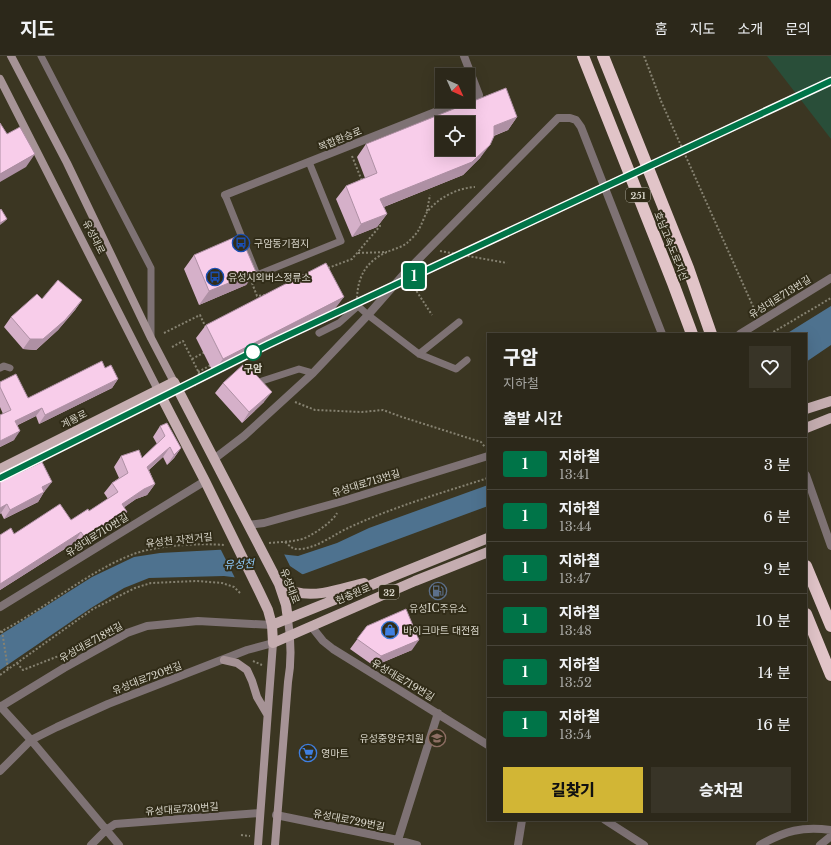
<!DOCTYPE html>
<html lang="ko">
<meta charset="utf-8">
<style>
body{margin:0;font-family:"Libre Baskerville","Noto Sans KR",serif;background:#383427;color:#f1f3f6;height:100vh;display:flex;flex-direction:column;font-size:15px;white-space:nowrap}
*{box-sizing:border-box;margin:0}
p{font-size:13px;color:#a6a6a2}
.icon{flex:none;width:22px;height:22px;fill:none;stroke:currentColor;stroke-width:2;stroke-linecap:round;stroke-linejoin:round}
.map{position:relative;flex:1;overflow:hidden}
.side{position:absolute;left:487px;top:277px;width:320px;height:488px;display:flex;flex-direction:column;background:#2c281a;border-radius:0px;box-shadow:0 4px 16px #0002,0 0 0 1px #484439}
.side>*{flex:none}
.badge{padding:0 8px;border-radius:3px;font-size:14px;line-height:26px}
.needle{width:26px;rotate:135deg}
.fabs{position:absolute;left:435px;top:12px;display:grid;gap:8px}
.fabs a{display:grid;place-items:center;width:40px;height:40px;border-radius:0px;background:#2c281a;box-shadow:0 4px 16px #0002,0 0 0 1px #484439;font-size:20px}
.map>.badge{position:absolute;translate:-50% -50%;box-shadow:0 0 0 2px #fff}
h2{padding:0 16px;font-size:15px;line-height:36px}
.round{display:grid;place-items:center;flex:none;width:42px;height:42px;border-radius:0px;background:#383427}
.overview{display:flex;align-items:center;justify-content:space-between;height:68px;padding:0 16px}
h1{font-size:19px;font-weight:800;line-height:30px}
.cta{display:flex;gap:8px;margin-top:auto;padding:8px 16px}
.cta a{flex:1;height:46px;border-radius:0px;background:#d2b635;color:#111;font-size:16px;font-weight:800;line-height:46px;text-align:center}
.cta a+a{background:#383427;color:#f1f3f6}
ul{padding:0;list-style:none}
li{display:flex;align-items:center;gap:12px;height:52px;padding:0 16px;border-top:1px solid #484439}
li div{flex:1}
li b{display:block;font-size:15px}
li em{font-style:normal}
li .badge{min-width:44px;font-weight:700;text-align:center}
header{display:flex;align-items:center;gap:24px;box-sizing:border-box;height:56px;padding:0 20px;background:#2c281a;border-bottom:1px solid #484439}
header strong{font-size:19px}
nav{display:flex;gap:22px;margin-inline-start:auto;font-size:14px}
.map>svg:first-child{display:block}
.green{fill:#294e39}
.water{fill:#4e728f}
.pier{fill:#3b3622}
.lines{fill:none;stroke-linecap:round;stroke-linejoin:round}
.path{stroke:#868271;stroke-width:2;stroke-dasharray:2 2;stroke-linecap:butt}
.lane{stroke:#7e7274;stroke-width:7}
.street{stroke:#7e7274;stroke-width:8}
.secondary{stroke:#a69396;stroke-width:8}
.primary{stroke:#c5adb0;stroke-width:10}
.highway{stroke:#e1c4c8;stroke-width:12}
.wall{fill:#d5b0c9}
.shaded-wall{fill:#ae90a4}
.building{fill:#f8cdea;stroke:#ae90a4;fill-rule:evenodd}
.line-casing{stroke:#fff;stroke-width:9}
.line{stroke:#007448;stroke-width:6}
.stop-dot{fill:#fff;stroke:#007448;stroke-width:2}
.labels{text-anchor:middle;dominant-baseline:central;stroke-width:4;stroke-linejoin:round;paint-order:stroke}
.shield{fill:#312c18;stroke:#a7a395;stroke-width:1}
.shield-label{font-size:9px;font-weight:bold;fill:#d9d6ca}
.street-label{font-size:10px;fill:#d9d6ca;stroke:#312c18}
.poi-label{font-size:10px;fill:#d9d6ca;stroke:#312c18;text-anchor:start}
.stop-label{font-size:10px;font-weight:bold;fill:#d9d6ca;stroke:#312c18}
.water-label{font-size:11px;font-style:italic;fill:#8fc9fa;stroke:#312c18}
</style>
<header>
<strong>지도</strong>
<nav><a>홈</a><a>지도</a><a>소개</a><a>문의</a></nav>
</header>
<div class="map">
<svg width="831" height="789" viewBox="0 0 831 789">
<rect width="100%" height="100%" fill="#3b3622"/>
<path class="green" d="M 767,0 L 831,0 L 831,83 Z"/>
<path class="water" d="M 831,250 L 831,289 L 806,306 L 806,278 L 786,278 Z
M 488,429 L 488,450 L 301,519 L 257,524 L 224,520 L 149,522 L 124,532 L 91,552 L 0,614 L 0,579 L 92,521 L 134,501 L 160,497 L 234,493 L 298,500 L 337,487 L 369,472 Z"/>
<path class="pier" d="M 234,491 L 283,496 L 290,510 L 305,520 L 257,526 L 236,524 L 220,492 Z"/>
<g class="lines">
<path class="path" d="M 644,0 L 661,45 L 756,257
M 352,100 L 362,125
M 427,155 L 430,139
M 440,195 L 507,207
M 358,197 L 387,196
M 328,212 L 352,203 L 380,170 L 379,166
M 410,225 L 432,259
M 252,227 L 257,240 L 265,239
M 357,242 C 358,219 367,205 387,196 C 394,193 402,191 407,187 C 411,183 417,178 419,173 C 422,168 424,161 427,156 C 438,142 457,132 475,131
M 164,277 L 200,259 L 206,272
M 770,278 L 831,242
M 172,291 L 183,285 L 199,317 L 194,331
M 192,303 L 205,296
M 198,316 L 211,309
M 295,346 L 315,354 L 362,356 L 383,354 L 402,361 L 481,386 L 485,391
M 285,486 C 290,490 293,494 300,493 C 317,492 333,479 348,472 C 393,451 441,437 488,422
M 269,487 C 279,486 289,486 298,484 C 308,483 333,466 337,457
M 2,575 L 8,613
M 0,576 C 45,553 84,518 131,499 C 156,489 198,487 225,489
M 253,605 L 262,609
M 17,607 L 23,614 L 74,594
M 0,619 L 93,553 L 135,532 L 151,527 L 197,525 L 222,527 L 234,531 L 241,538
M 241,779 L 250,780"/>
<path class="lane" d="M 41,0 L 151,212 L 151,282
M 225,139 L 257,219 L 341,185 L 309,106
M 319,277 L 339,267 L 358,250 L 368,259 L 419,298 L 456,313 L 467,304
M 419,298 L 459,266
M 0,312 L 4,310 L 10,312
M 262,325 L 299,313 L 313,317"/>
<path class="street" d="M 464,0 L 479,39 L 468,43
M 225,139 L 463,45
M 740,278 L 831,222
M 214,403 L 244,380 L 313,317 L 368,259 L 404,218 L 558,62 L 570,62 L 576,64 L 581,71 L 662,278
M 806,419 L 831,490
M 248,469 L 264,467 L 343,445 L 488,400
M 0,551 L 205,425
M 311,570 L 323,585 L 333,593 L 488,689
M 0,650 L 31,684 L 119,789
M 0,651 L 64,612 L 127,577 L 147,570 L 198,565 L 272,569
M 0,715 L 31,684 L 57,671 L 108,648 L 247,594 L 273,587
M 276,759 L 398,784 L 417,789
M 605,764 L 644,789
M 398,788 L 398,784 L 438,657
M 91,789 L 106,774 L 115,768 L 260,757
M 518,789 L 522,764
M 760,789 C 785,775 802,770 831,774
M 820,789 L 831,780"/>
<path class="secondary" d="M 11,0 L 67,107 L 151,282 L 174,326
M 0,23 L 158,334
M 224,604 L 237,607 L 247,614 L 252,625 L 257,641 L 267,658
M 258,789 L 273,587
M 275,789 L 288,626 C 292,604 291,584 288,563"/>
<path class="primary" d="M 158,334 L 205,425 L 259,535 L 268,554 L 272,569 L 273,587 L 415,525 L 488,496
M 806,353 L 831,345
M 806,372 L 831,362
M 0,413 L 174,326 L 279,528 L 286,549 L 288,563
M 279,528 C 284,530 290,534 296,536 C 317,542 343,532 364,527
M 272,569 L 488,482"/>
<path class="highway" d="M 583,0 L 673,227 L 692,278
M 603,0 L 688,212 L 711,278
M 806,510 L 831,570
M 806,558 L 831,619"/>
</g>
<path class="wall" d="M 517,61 L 508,74 L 494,80 L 480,102 L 463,119 L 384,151 L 387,158 L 377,171 L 352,181 L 336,143 L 346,130 L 365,122 L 357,101 L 366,88 Z
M 194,199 L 256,216 L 246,229 L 199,249 L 184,213 Z
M 42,243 L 82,244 L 75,254 L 58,274 L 36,294 L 23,293 L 4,271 L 11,261 Z
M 334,254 L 213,316 L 196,282 L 206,269 Z
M 105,312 L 118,323 L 112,332 L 39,368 L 36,360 L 18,369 L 14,384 L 0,391 L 0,359 L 3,358 L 0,351 L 0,326 L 28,342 Z
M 223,327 L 264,346 L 242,367 L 215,337 Z
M 160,370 L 181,392 L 174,402 L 167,409 L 163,401 L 149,414 L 155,428 L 147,439 L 136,443 L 124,451 L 120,466 L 78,492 L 74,487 L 0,534 L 0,479 L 14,478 L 71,464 L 89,455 L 108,443 L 104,437 L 112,427 L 119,422 L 114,411 L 121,400 L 142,402 L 157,388 L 153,381 Z
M 0,426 L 45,435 L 44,436 L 38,446 L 4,463 L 1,457 L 0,458 Z
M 367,570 L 412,594 L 374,610 L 350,593 Z"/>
<path class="shaded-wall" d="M 517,61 L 508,74 L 485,83 L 494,70 Z
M 490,89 L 480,102 L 463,119 L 371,156 L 380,143 Z
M 35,98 L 26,111 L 0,126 L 0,118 Z
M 387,158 L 377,171 L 352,181 L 361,168 Z
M 7,163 L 4,166 L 0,169 L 0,167 Z
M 256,216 L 246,229 L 199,249 L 209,235 Z
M 344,241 L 334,254 L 213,316 L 223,303 Z
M 82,244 L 75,254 L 58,274 L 36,294 L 23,293 L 30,283 Z
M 118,323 L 112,332 L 39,368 L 45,359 Z
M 272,336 L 264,346 L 242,367 L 249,356 Z
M 42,352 L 36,360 L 9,373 L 15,365 Z
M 20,375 L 14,384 L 0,391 L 0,385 Z
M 170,391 L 163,401 L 140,421 L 147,411 Z
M 181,392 L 174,402 L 167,409 L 174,399 Z
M 52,426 L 45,435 L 35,440 L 42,431 Z
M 155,428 L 147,439 L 136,443 L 115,458 L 122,448 L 144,433 Z
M 44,436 L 38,446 L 4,463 L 10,454 Z
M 7,448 L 1,457 L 0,458 L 0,452 Z
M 127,456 L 120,466 L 78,492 L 85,482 Z
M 81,476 L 74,487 L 0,534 L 0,528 Z
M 419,584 L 412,594 L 374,610 L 381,600 Z"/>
<path class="building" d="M 506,32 L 517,61 L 494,70 L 494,80 L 490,89 L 472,106 L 380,143 L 387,158 L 361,168 L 346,130 L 377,117 L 366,88 ZM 442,67 L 468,67 L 468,93 L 442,93 Z
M 0,67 L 7,78 L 20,71 L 35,98 L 0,118 Z
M 1,153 L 7,163 L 0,167 L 0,154 Z
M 240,179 L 256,216 L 209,235 L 194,199 Z
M 326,207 L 344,241 L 223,303 L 206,269 Z
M 58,224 L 82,244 L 65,264 L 43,283 L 30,283 L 11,261 L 37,238 L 42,243 Z
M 102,305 L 105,312 L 111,309 L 118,323 L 45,359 L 42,352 L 15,365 L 20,375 L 0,385 L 0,359 L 11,354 L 0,331 L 0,326 L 16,318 L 28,342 Z
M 245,307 L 272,336 L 249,356 L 223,327 Z
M 167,367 L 181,392 L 174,399 L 170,391 L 147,411 L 155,428 L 144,433 L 122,448 L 127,456 L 85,482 L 81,476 L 0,528 L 0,479 L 11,472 L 14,478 L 60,448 L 71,464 L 88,453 L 89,455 L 118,436 L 112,427 L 128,417 L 121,400 L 139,394 L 142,402 L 165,380 L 160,370 Z
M 42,406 L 52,426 L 42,431 L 44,436 L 10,454 L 7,448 L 0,452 L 0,426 Z
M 406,553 L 419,584 L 381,600 L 357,583 L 367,570 Z"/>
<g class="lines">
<defs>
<path id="line" d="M 0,422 L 269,288 L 831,25"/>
</defs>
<use href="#line" class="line-casing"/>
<use href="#line" class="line"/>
</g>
<defs>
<symbol id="bus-ring" viewBox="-11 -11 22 22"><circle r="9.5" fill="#312c18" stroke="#1a4fb4" stroke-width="1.5"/><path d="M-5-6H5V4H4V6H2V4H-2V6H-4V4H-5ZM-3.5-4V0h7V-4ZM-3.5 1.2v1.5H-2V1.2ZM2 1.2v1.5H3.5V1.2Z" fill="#1a4fb4"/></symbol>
<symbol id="fuel-ring" viewBox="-11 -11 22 22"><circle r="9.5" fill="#312c18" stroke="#5c6f8a" stroke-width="1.5"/><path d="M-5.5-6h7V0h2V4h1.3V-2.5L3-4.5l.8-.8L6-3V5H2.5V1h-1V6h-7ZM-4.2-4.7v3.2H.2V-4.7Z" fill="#5c6f8a"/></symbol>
<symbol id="shop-ring" viewBox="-11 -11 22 22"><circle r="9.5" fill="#312c18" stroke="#3f7fe0" stroke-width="1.5"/><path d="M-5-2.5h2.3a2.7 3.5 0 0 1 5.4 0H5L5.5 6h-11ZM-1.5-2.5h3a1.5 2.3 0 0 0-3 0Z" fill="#3f7fe0"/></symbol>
<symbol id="school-ring" viewBox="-11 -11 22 22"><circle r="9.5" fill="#312c18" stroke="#8d6e63" stroke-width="1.5"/><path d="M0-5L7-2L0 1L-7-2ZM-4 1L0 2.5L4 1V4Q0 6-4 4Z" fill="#8d6e63"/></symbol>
<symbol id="supermarket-ring" viewBox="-11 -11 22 22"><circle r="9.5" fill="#312c18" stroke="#3f7fe0" stroke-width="1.5"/><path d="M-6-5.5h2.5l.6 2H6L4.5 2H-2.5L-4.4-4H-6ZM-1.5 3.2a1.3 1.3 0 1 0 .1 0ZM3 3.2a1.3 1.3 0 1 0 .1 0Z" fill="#3f7fe0"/></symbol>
</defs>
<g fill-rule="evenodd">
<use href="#bus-ring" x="231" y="177" width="20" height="20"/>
<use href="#bus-ring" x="205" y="211" width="20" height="20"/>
<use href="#fuel-ring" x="428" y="525" width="20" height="20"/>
<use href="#shop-ring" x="380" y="564" width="20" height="20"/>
<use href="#school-ring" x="427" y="672" width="20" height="20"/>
<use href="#supermarket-ring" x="298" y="687" width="20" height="20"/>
</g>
<circle class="stop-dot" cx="253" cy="296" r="8"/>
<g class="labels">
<g class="shield">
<rect x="626" y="132" width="24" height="14" rx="3"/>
<rect x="379" y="529" width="20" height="14" rx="3"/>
</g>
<g class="shield-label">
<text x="638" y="139">251</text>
<text x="389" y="536">32</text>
</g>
<g class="street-label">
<text transform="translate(340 83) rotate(-22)">복합환승로</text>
<text transform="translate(94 181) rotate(63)">유성대로</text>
<text transform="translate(671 190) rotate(68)">호남고속도로지선</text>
<text transform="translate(780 241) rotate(-32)">유성대로713번길</text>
<text transform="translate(74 363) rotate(-27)">계룡로</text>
<text transform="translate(366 427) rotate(-17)">유성대로713번길</text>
<text transform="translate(97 479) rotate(-32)">유성대로710번길</text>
<text transform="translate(179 484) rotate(-6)">유성천 자전거길</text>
<text transform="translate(290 530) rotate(69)">유성대로</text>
<text transform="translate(353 538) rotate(-23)">현충원로</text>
<text transform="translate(91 586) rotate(-29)">유성대로718번길</text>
<text transform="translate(147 622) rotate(-21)">유성대로720번길</text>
<text transform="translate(403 624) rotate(31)">유성대로719번길</text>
<text transform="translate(182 753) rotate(-4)">유성대로730번길</text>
<text transform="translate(349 764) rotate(11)">유성대로729번길</text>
</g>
<g class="poi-label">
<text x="254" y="187">구암동기점지</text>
<text x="228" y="221">유성시외버스정류소</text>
<text x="438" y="552" text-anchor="middle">유성IC주유소</text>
<text x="403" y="574">바이크마트 대전점</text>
<text x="424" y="682" text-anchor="end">유성중앙유치원</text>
<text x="321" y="697">영마트</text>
</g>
<g class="stop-label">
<text x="253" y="312">구암</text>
</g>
<g class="water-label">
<text transform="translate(239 508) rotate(-3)">유성천</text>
</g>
</g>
</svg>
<div class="fabs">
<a><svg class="needle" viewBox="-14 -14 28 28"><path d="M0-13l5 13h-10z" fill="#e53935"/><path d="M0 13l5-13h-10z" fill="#a6a6a2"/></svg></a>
<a><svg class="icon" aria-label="locate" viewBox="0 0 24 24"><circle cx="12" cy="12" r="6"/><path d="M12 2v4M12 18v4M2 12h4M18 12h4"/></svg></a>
</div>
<b class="badge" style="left:414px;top:220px;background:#007448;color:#fff">1</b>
<section class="side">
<div class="overview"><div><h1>구암</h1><p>지하철</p></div><a class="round"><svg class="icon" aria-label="heart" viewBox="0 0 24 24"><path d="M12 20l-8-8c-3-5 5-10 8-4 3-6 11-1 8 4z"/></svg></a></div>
<h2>출발 시간</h2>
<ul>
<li><span class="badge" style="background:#007448;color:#fff">1</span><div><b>지하철</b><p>13:41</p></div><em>3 분</em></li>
<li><span class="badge" style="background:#007448;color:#fff">1</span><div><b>지하철</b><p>13:44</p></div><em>6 분</em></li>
<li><span class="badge" style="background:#007448;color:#fff">1</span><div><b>지하철</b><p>13:47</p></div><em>9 분</em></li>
<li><span class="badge" style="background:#007448;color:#fff">1</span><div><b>지하철</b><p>13:48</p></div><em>10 분</em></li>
<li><span class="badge" style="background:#007448;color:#fff">1</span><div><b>지하철</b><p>13:52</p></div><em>14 분</em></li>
<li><span class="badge" style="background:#007448;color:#fff">1</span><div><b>지하철</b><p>13:54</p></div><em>16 분</em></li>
</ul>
<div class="cta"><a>길찾기</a><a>승차권</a></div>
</section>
</div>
